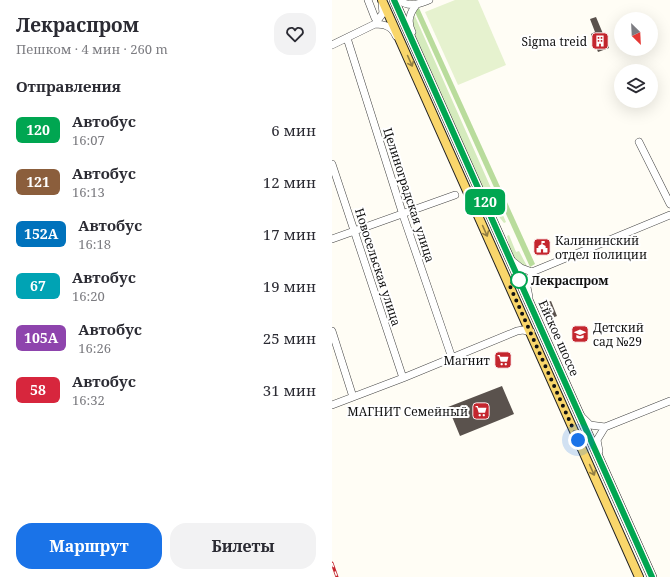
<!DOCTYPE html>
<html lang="ru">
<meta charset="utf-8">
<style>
body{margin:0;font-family:"Noto Serif",serif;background:#f2f2f3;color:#2b2b33;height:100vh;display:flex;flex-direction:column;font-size:15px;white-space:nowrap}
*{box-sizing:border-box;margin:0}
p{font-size:13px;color:#7c7c81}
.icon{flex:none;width:22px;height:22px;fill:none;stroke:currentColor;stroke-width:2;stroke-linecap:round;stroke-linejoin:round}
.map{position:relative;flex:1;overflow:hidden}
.drawer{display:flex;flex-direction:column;background:#fff;width:332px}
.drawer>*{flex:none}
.badge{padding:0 8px;border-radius:6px;font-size:14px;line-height:26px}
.needle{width:26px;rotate:156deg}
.controls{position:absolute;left:282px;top:12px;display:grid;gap:8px}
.controls a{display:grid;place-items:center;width:44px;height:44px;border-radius:50%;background:#fff;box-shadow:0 4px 16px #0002;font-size:20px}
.you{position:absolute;width:20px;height:20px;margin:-10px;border:3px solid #fff;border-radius:50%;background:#1a73e8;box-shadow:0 0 0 6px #1a73e833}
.map>.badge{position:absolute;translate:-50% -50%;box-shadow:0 0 0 2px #fff}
h2{padding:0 16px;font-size:15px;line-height:36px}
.round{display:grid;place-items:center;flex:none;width:42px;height:42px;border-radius:16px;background:#f2f2f3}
.overview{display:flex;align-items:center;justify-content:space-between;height:68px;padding:0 16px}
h1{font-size:19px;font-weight:700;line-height:30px}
.action{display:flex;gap:8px;margin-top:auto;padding:8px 16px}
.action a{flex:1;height:46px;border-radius:16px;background:#1a73e8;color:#fff;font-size:16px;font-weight:700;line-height:46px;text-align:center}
.action a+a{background:#f2f2f3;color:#2b2b33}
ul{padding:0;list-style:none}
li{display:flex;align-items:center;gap:12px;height:52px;padding:0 16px}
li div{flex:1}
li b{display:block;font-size:15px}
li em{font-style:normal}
li .badge{min-width:44px;font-weight:700;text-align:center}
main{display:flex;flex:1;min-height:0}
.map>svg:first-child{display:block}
.green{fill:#d5ebbd}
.forest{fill:#b9dc9c}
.pitch{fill:#e6f2cf}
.building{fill:#5a524d}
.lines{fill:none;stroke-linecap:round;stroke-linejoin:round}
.minor-casing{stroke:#444;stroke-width:8}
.major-casing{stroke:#222;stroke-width:10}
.minor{stroke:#fff;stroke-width:7}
.major{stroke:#f9d66b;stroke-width:8}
.rail-casing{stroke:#c4262e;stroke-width:3}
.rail{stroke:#fff;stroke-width:1.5;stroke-dasharray:4.5;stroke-linecap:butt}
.oneway{stroke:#917d42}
.line-casing{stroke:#fff;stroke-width:9}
.line{stroke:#00a651;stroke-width:6}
.walk{stroke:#111;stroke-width:4;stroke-dasharray:0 7.2}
.stop-dot{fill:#fff;stroke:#00a651;stroke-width:2}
.labels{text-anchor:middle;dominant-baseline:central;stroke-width:4;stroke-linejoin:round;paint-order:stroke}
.poi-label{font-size:12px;fill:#111;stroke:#fff;text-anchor:end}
.street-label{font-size:12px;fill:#111;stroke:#fff}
.stop-label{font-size:12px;font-weight:bold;fill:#111;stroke:#fff;text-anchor:start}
</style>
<main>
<section class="drawer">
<div class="overview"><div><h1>Лекраспром</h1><p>Пешком · 4 мин · 260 m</p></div><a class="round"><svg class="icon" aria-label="heart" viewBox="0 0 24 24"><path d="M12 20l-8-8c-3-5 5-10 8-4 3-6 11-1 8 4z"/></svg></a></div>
<h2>Отправления</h2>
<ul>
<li><span class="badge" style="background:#00a651;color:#fff">120</span><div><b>Автобус</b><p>16:07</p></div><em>6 мин</em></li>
<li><span class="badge" style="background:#8b5e3c;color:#fff">121</span><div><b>Автобус</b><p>16:13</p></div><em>12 мин</em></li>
<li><span class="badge" style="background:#0072bc;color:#fff">152A</span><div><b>Автобус</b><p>16:18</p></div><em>17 мин</em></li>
<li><span class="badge" style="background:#00a3b4;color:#fff">67</span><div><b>Автобус</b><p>16:20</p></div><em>19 мин</em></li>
<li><span class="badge" style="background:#8e44ad;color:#fff">105А</span><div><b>Автобус</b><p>16:26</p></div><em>25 мин</em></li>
<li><span class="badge" style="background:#d7263d;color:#fff">58</span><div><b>Автобус</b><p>16:32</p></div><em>31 мин</em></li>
</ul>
<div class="action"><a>Маршрут</a><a>Билеты</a></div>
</section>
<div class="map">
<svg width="338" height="577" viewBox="0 0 338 577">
<rect width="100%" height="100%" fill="#fffdf5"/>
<path class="green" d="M 82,14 L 174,222 L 172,223 L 160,208 L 80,28 Z
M 177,235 L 184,252 L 187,251 L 196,268 C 179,260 179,253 175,236 Z"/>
<path class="forest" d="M 87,8 L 203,264 L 198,267 L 83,12 Z"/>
<path class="pitch" d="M 123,0 L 146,0 L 174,65 L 126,85 L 93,12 Z"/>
<path class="building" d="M 264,17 L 277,48 L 266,52 L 259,34 L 263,32 L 258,19 Z
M 219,301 L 225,316 L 220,318 L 213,303 Z
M 170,386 L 182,414 L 128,436 L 116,407 Z"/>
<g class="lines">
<defs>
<path id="minor" d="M 36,0 L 43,18
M 67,0 C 77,8 86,4 97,0
M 43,24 C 52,24 60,26 64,36
M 80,32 C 75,22 77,14 84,5
M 15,38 L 71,215 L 120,358
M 0,45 L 43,24 L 51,13 L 50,4
M 307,142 L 338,204
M 0,164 L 71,378
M 0,239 L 123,195
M 179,260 L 189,268 L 200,272
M 197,297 L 195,287 L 200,272 L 338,215
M 0,331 L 21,397
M 0,405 L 71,378 L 185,331 L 191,330 L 199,332
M 249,416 L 258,425 L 273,427
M 267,451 L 265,440 L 273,427 L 338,401"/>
<path id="major" d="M 50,0 L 307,577
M 62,0 L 320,577"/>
</defs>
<use href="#minor" class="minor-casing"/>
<use href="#major" class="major-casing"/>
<use href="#minor" class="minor"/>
<use href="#major" class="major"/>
<defs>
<path id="rail" d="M 0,563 L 5,577"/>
</defs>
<use href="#rail" class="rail-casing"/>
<use href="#rail" class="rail"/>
</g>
<defs><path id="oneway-shaft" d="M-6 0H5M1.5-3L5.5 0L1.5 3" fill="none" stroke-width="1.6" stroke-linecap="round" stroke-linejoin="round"/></defs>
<g class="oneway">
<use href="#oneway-shaft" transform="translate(78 61) rotate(66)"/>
<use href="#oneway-shaft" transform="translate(153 231) rotate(66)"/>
<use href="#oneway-shaft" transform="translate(260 470) rotate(66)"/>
</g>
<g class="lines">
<defs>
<path id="line" d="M 62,0 L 320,577"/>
</defs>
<use href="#line" class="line-casing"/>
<use href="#line" class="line"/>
<path class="walk" d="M 187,280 L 177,284 L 246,440"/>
</g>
<defs>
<symbol id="building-square" viewBox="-11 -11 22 22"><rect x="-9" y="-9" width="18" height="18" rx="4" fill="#c4262e" stroke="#fff"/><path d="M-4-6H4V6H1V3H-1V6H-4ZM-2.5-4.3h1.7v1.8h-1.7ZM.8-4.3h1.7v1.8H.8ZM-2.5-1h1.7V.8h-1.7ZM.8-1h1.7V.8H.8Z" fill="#fff"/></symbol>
<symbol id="civic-square" viewBox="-11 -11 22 22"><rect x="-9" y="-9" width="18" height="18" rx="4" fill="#c4262e" stroke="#fff"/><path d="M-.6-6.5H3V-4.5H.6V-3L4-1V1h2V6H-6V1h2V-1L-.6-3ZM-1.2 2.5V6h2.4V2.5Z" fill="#fff"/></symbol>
<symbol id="school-square" viewBox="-11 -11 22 22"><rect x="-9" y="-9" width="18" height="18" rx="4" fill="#c4262e" stroke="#fff"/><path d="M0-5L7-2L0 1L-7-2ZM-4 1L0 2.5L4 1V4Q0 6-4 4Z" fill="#fff"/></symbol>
<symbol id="supermarket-square" viewBox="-11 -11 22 22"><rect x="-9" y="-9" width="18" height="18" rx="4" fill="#c4262e" stroke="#fff"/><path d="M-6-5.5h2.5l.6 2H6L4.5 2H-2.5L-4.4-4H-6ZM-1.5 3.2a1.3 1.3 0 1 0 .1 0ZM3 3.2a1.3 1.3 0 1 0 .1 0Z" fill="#fff"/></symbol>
</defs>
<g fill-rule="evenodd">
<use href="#building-square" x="258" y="31" width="20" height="20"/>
<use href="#civic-square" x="200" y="237" width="20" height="20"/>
<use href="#school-square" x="238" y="324" width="20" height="20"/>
<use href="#supermarket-square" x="161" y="350" width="20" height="20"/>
<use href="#supermarket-square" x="139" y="401" width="20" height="20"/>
</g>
<circle class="stop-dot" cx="187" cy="280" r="8"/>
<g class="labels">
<g class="poi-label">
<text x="255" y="41">Sigma treid</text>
<text x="223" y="240" text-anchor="start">Калининский<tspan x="223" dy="14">отдел полиции</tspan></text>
<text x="261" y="327" text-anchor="start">Детский<tspan x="261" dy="14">сад №29</tspan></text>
<text x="158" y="360">Магнит</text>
<text x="136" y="411">МАГНИТ Семейный</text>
</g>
<g class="street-label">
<text transform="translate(77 195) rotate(72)">Целиноградская улица</text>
<text transform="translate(46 267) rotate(72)">Новосельская улица</text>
<text transform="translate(227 338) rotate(66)">Ейское шоссе</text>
</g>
<g class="stop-label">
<text x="199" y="280">Лекраспром</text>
</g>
</g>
</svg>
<div class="controls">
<a><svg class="needle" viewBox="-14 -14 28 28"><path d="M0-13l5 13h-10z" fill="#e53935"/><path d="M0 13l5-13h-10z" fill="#7c7c81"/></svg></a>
<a><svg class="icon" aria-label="layers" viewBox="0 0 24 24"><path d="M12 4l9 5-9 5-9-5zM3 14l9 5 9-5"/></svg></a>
</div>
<div class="you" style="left:246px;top:440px"></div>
<b class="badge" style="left:153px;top:202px;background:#00a651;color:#fff">120</b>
</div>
</main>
